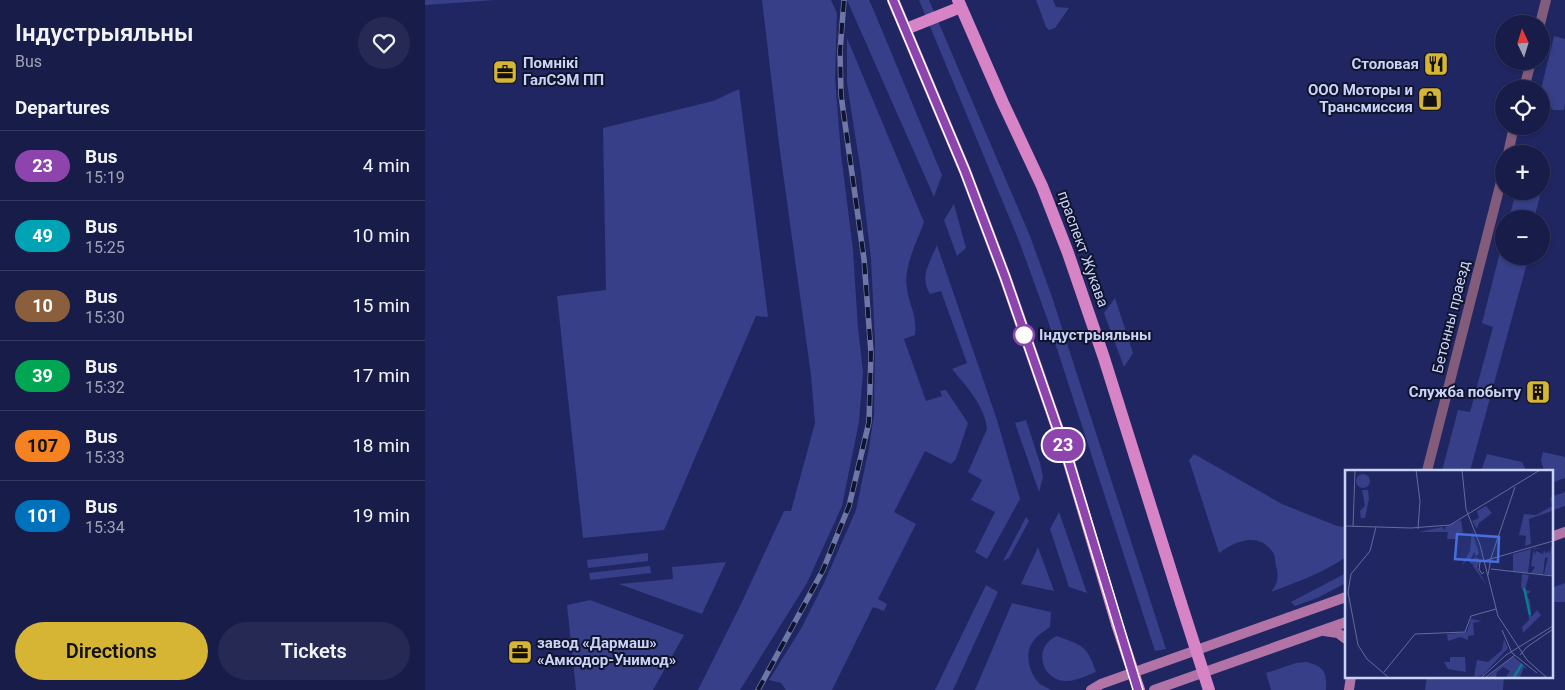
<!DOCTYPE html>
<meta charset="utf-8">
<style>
body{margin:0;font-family:Roboto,sans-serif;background:#252953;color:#f1f3f6;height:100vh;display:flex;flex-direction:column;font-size:19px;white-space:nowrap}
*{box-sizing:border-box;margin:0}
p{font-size:16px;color:#9fa1b4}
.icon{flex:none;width:28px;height:28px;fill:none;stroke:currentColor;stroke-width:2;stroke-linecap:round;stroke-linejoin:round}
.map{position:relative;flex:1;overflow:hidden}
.drawer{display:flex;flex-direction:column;background:#181c49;width:425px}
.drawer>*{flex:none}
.badge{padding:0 10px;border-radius:16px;font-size:18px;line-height:32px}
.needle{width:32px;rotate:356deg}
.fabs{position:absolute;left:1070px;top:15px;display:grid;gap:10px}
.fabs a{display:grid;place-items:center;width:55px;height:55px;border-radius:50%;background:#181c49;box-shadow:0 1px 4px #0004,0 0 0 1px #363a61;font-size:25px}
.map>.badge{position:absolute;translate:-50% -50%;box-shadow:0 0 0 2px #fff}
h2{padding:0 15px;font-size:19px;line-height:45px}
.round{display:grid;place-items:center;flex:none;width:52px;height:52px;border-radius:26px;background:#252953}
.head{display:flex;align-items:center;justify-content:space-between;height:85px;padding:0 15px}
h1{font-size:24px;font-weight:600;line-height:38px}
.primary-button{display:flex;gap:10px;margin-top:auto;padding:10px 15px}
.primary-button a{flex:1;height:58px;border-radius:30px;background:#d6b534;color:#111;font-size:20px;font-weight:600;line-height:58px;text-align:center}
.primary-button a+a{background:#252953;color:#f1f3f6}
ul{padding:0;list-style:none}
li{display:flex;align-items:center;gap:15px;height:70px;padding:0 15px;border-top:1px solid #363a61}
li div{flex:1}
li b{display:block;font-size:19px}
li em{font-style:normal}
li .badge{min-width:55px;font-weight:700;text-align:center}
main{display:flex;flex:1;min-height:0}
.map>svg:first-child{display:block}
.green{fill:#363f87}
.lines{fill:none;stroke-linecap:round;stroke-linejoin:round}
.tertiary{stroke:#835b7b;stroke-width:10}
.secondary{stroke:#b273a6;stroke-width:10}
.primary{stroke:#d784c7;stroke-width:12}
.rail-casing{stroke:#6f77a7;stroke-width:5.5}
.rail{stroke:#10142d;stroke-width:4;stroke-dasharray:11;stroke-linecap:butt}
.primary-bridge{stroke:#d784c7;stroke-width:12}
.line-casing{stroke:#fff;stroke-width:11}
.line{stroke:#8e44ad;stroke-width:8}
.stop-dot{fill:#fff;stroke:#8e44ad;stroke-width:2.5}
.labels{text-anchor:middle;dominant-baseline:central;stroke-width:4;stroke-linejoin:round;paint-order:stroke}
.poi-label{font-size:15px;font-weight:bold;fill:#c9d3f7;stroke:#10142d;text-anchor:end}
.street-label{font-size:15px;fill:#c9d3f7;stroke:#10142d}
.stop-label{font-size:15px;font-weight:bold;fill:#c9d3f7;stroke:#10142d;text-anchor:start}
.inset-river{fill:none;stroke:#0a7c90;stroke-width:2.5}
.inset-road{fill:none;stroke:#646b9d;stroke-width:1}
.view{fill:#486fe0;fill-opacity:0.15;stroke:#486fe0;stroke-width:2.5}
.inset-edge{fill:none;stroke:#c9d3f7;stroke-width:2.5}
</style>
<main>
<section class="drawer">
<div class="head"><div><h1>Індустрыяльны</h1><p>Bus</p></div><a class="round"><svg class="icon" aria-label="heart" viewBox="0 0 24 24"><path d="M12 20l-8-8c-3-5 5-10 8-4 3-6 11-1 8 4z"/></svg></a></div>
<h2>Departures</h2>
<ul>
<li><span class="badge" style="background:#8e44ad;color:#fff">23</span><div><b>Bus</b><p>15:19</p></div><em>4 min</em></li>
<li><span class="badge" style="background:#00a3b4;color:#fff">49</span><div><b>Bus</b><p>15:25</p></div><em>10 min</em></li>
<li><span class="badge" style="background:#8b5e3c;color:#fff">10</span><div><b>Bus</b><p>15:30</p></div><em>15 min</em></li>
<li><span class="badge" style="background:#00a651;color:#fff">39</span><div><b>Bus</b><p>15:32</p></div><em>17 min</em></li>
<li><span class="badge" style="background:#f58220;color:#111">107</span><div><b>Bus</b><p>15:33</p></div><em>18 min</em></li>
<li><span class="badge" style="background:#0072bc;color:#fff">101</span><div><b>Bus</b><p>15:34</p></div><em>19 min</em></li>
</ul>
<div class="primary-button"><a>Directions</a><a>Tickets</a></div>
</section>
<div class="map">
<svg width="1140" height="690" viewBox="0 0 1140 690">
<rect width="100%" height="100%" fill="#202661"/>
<path class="green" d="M 0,0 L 71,0 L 0,5 Z
M 337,0 L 406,0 L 412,13 L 410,78 L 416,154 L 428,250 L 433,328 L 438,372 L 434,422 L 417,506 L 382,583 L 315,690 L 273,690 L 316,604 L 359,511 L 366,511 L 390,423 L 386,375 L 354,144 Z
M 422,0 L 444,0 L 449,11 L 517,175 L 509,197 Z
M 494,0 L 504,0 L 605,236 L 627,297 L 741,649 L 730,651 L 623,321 L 594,241 Z
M 611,0 L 628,0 L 631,7 L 644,8 L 630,28 L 624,30 L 621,27 Z
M 1129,36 L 1140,39 L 1140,103 L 1139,110 L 1128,110 L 1121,102 L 1116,89 Z
M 422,38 L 499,222 C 492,242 478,267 482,289 C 485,308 492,314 490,335 L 479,339 L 501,401 L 517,396 L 515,391 L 521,390 L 543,423 L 531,459 L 526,464 L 500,451 L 469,512 L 491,524 L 453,599 L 462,604 L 459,611 L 448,607 L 407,690 L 361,690 L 356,683 L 344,680 L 377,627 L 399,583 L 431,510 L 444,448 L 449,415 L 450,342 L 446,259 L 436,173 L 422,83 Z
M 314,89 L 343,317 L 331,316 L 239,530 L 158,538 L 132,296 L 181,290 L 178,128 L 288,101 Z
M 1116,167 L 1122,169 L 1109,219 L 1084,219 L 1091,191 L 1116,191 Z
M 529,204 L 541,248 L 532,256 L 519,220 Z
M 1077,244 L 1079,244 L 1079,256 L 1104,256 L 1045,471 L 1017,471 L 1033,410 L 1045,412 L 1068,327 L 1057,323 Z
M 512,245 L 572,420 L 595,499 L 562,559 L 550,552 L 570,512 L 546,500 L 557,480 L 543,472 L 562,429 C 560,406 541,386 527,369 L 542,363 L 516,291 L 505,294 C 494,277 505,262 512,245 Z
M 690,298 L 708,353 L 699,367 L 679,313 Z
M 601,420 L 615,463 L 618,477 L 614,492 L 590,423 Z
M 1118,452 L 1140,457 L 1140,478 L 1126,483 L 1126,471 L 1119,471 L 1116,460 Z
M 769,454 L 857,504 L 912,526 L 921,527 L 921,557 C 898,573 872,582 846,592 C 853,583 854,576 851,566 C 850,561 850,554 847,551 C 832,531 809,542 794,553 L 764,460 Z
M 1062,454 L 1097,462 L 1101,471 L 1056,471 Z
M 1140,492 L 1140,506 L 1126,511 L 1126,497 Z
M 634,512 L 662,593 L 644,587 L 625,529 Z
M 601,517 L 604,521 L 584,558 L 578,561 Z
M 613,547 L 629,591 L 596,584 Z
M 223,553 L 223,561 L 163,568 L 162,560 Z
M 301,562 L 277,614 L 194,584 L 248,579 L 247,567 Z
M 225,566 L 226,573 L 165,580 L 164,573 Z
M 921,573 L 921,583 L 892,598 L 870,606 L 866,602 Z
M 1140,583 L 1140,602 L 1126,602 L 1126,588 Z
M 561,585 L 573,592 L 528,690 L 510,690 Z
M 165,600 L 259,635 L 228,690 L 151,690 L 142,605 Z
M 587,603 L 626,612 L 625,627 C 618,632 611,636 607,643 C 599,655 605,675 615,684 C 618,686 623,688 626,690 L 550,690 Z
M 632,636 C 658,646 662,645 671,672 C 663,675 653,680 644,681 C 617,683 606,647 632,636 Z
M 881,662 C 899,666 902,672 901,690 L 846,690 L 841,673 L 871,663 Z
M 1002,676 L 1079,676 L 1078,690 L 1000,690 Z"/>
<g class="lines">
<path class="tertiary" d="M 1115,24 L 1121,0
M 1099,89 L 1106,61
M 1083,154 L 1089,126
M 1002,471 L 1079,170"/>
<path class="secondary" d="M 1126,537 L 1140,532
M 899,631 L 913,633 L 921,639
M 666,690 L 676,684 L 921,597
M 729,690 L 921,622
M 924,690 L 926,676"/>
<path class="primary" d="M 468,0 L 540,171 L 580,277 L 643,459 L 692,624
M 533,0 L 578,103 L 617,186 L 643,253 L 679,358 L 756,603
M 481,29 L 536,7"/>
<defs>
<path id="rail" d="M 333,690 L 398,570 L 424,506 L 444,422 L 446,353 L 439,259 L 416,95 L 415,51 L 419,0"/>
</defs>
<use href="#rail" class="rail-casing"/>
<use href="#rail" class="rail"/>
<path class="primary-bridge" d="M 756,603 L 784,690
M 692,624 L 714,690"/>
</g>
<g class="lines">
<defs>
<path id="line" d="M 468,0 L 540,171 L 580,277 L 643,459 L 713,690"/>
</defs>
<use href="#line" class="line-casing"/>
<use href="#line" class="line"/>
</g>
<defs>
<symbol id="restaurant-square" viewBox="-11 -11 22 22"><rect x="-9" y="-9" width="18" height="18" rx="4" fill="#d6b534" stroke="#10142d"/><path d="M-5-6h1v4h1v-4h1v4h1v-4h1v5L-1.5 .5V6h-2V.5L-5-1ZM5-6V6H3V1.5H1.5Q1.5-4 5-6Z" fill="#111"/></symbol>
<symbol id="office-square" viewBox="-11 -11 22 22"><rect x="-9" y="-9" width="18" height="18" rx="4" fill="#d6b534" stroke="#10142d"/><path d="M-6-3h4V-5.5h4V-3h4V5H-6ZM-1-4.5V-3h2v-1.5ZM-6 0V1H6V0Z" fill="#111"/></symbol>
<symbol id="shop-square" viewBox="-11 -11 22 22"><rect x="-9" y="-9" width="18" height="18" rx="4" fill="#d6b534" stroke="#10142d"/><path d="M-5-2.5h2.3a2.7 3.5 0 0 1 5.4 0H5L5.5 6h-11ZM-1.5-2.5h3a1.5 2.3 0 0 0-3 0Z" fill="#111"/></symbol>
<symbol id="building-square" viewBox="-11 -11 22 22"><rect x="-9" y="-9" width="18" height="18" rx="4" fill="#d6b534" stroke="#10142d"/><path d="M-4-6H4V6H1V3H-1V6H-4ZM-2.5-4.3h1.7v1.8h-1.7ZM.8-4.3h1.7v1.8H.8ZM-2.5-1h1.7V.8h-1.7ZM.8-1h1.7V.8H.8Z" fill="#111"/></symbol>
</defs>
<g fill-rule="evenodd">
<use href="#restaurant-square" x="997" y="50" width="28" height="28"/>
<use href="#office-square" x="66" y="58" width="28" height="28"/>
<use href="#shop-square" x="991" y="85" width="28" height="28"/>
<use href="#building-square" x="1099" y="378" width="28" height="28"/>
<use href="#office-square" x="81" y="638" width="28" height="28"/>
</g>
<circle class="stop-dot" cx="599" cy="335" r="10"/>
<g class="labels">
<g class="poi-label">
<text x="98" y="63" text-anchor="start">Помнікі<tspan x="98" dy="17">ГалСЭМ ПП</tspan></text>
<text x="994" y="64">Столовая</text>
<text x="988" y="90">ООО Моторы и<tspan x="988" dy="17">Трансмиссия</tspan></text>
<text x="1096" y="392">Служба побыту</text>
<text x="112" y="643" text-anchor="start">завод «Дармаш»<tspan x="112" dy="17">«Амкодор-Унимод»</tspan></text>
</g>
<g class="street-label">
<text transform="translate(658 249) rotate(70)">праспект Жукава</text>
<text transform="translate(1026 317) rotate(-76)">Бетонны праезд</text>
</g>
<g class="stop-label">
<text x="614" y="335">Індустрыяльны</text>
</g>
</g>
<g transform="translate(920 470)">
<rect width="208" height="208" fill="#202661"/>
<path d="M11 11a7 7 0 1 1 14 0a7 7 0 1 1-14 0ZM 17,20 L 23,20 L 24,29 L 20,48 L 16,48 L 15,41 L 20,36 ZM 207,27 L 207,41 L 184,49 L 186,74 L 180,76 L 181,66 L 174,65 L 179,44 L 191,45 L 207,36 L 205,28 ZM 141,36 L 147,43 L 134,53 L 132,59 L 127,51 L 134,48 L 132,41 ZM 116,50 L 118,62 L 112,64 L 111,69 L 102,69 L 103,62 L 74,62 L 97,57 L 100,60 L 100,57 ZM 127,61 L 134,83 L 131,86 L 129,82 L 125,91 L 131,87 L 135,90 L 132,98 L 142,116 L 128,96 L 130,91 L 128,95 L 122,90 L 116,96 L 125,81 ZM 207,75 L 207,106 L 199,104 L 203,87 L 200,88 L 198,104 L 186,103 L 190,97 L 186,96 L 189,78 L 197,79 L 189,79 L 190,85 L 191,81 L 198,84 L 199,80 L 201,84 L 203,80 L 204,84 ZM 186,79 L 183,103 L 168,101 L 168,84 ZM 177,104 L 184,105 L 180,120 L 186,121 L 182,125 L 185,131 L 186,147 L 192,140 L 196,145 L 178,163 L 177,157 L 184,150 L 183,132 L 176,116 ZM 126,149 L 137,151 L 128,153 L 129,165 L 123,166 L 123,170 L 115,167 L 103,171 L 102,164 L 122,162 ZM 154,158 L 163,178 L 138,205 L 129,207 L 132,190 L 143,192 L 157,180 L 159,169 ZM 168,186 L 181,197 L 182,200 L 179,197 L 175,207 L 161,207 L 165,201 L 158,197 L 152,202 L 151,207 L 143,207 ZM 105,187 L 120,187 L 121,202 L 103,199 L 99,192 L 105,192 Z" fill="#363f87"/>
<path class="inset-river" d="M 179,118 L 185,145M 169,207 L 177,194"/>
<path class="inset-road" d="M 71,0 L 75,31 L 73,59M 117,0 L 121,39 L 135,75 L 153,146 L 182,190 L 201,207M 0,56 L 66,58 L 105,55 L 195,0M 8,57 L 10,0M 31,57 L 25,81 L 6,104 L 3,122 L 13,175 L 22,189 L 43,207M 146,88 L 170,17M 146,99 L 208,106M 139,102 L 137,104 L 134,99 L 135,92 L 208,71M 143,105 L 146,88M 157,160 L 167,183 L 192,203M 175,185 L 182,177 L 208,159M 39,202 L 70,164 L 120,162 L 126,146 L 151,139M 137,207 L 161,185 L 208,156M 141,207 L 170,185"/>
<path class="view" d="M 112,64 L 154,67 L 153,92 L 110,89 Z"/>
<rect width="208" height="208" class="inset-edge"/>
</g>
</svg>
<div class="fabs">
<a><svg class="needle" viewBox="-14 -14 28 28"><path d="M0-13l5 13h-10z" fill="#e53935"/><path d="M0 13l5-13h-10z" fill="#9fa1b4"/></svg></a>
<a><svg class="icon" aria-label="locate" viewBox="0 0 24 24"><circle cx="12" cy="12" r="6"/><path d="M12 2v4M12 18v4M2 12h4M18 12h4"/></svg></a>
<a>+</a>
<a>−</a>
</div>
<b class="badge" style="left:638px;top:445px;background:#8e44ad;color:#fff">23</b>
</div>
</main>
